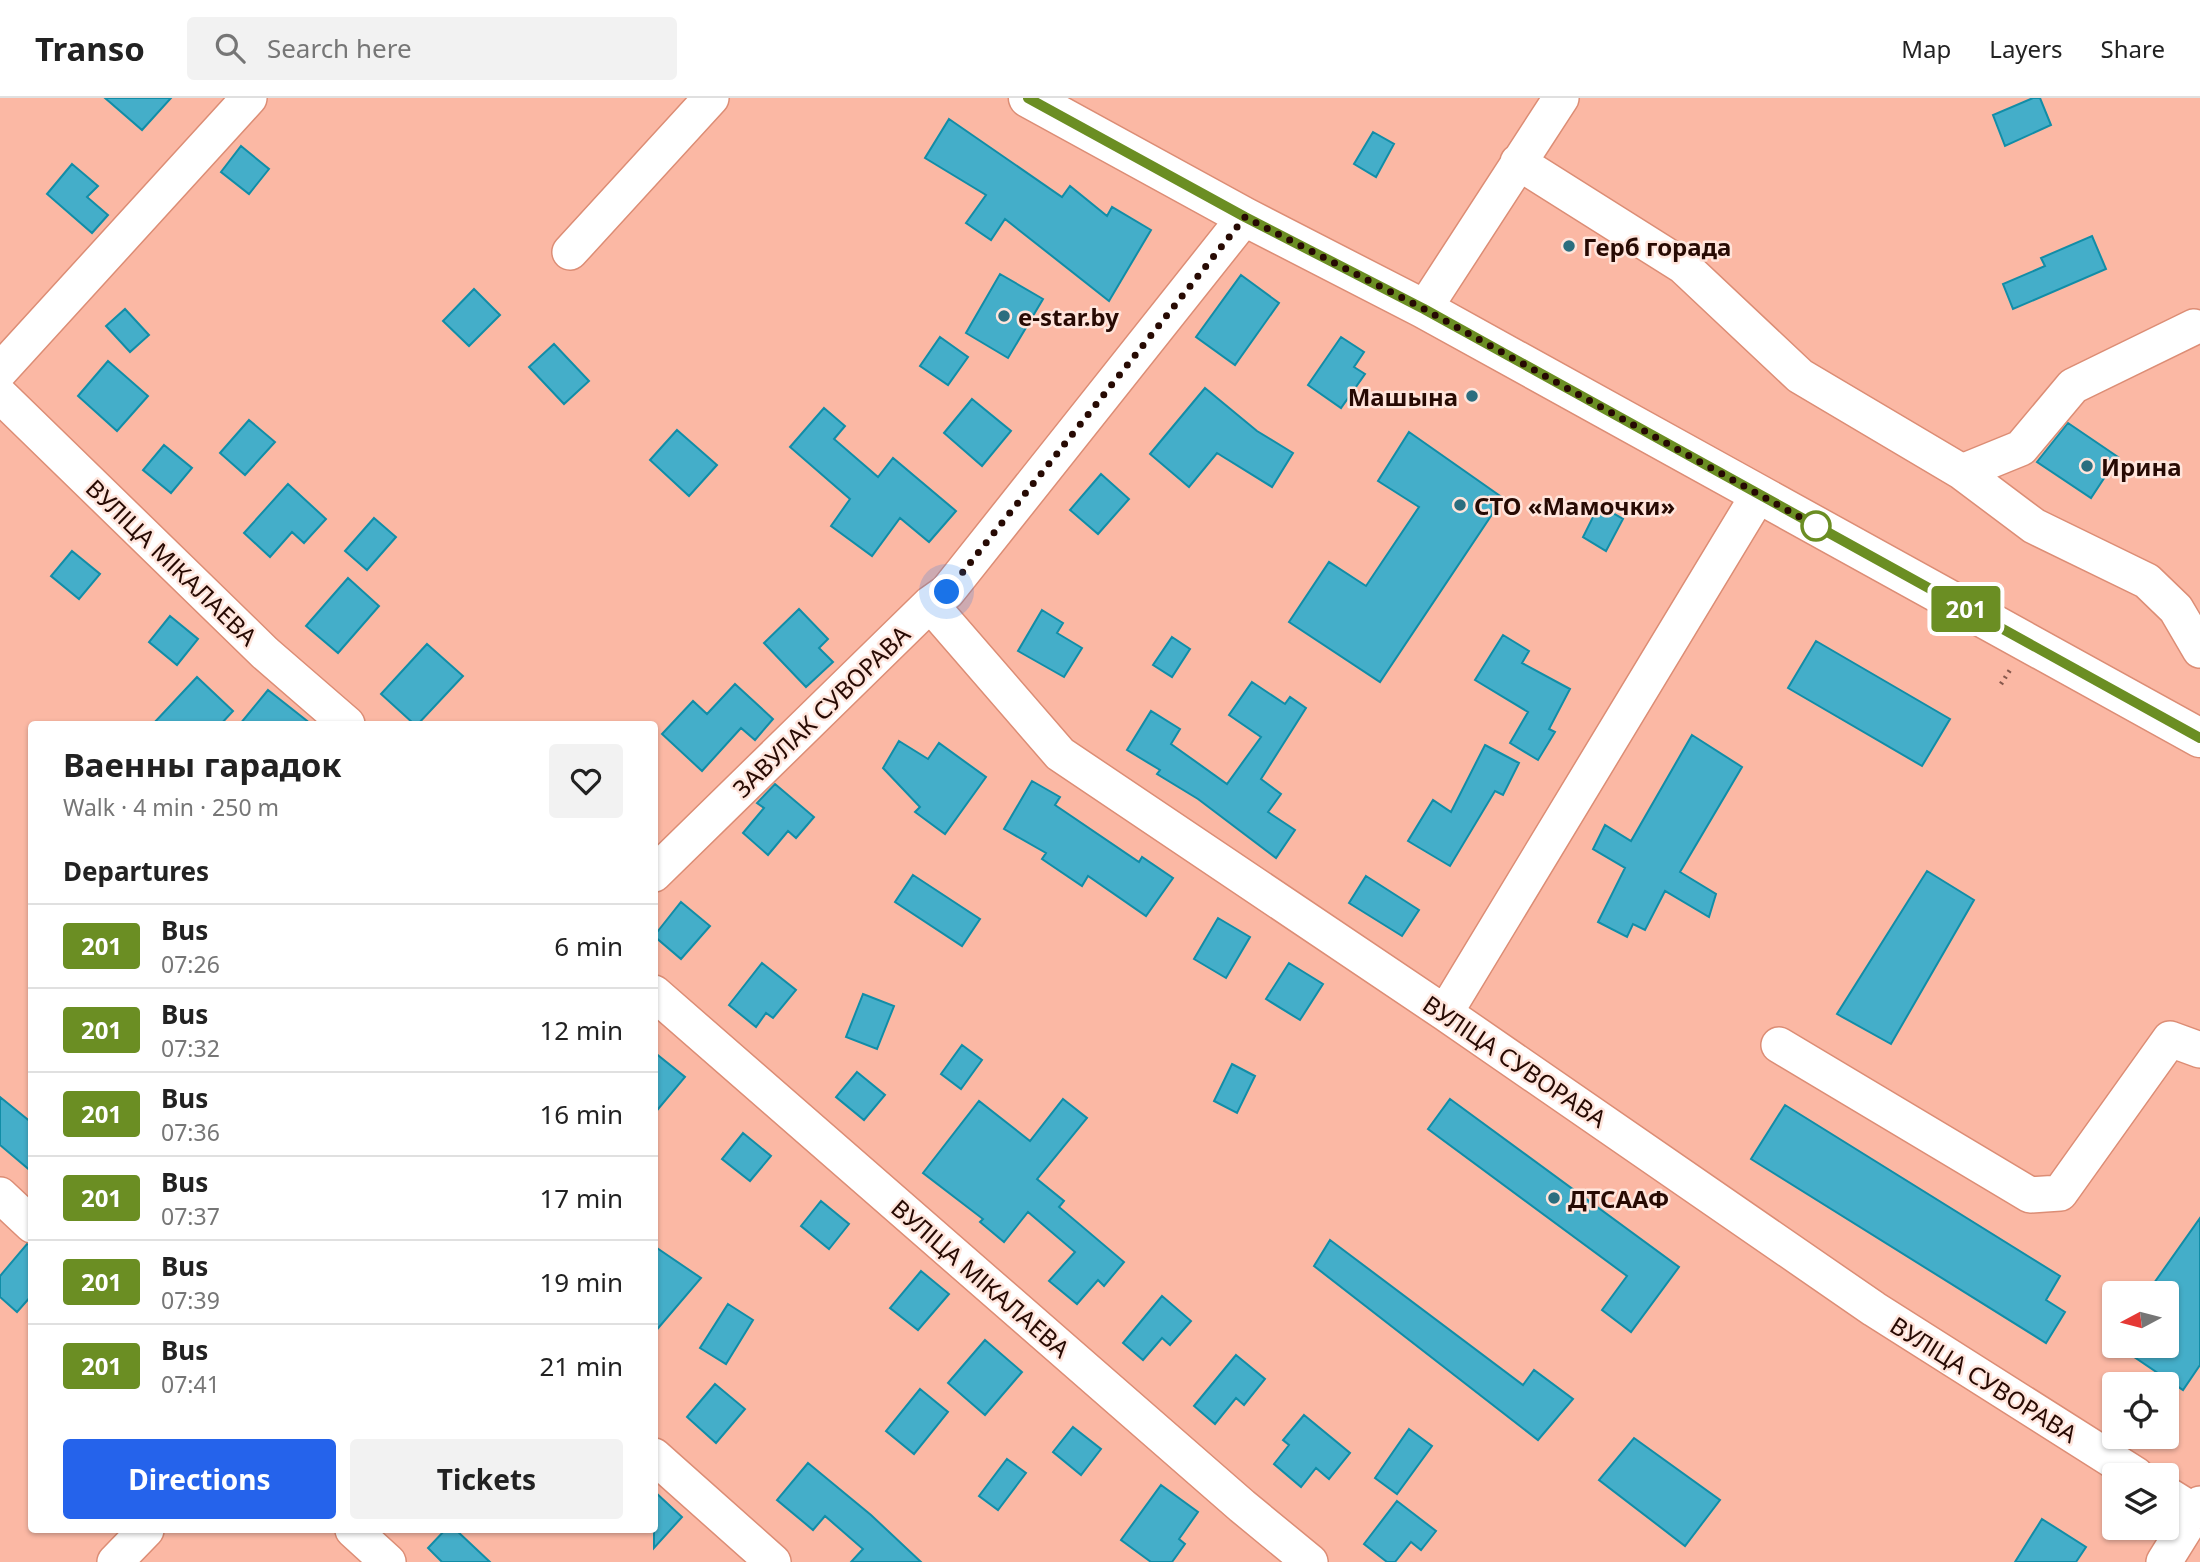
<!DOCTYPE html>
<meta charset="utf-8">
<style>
body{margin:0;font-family:"Noto Sans",sans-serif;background:#f2f2f2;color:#222;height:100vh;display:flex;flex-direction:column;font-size:26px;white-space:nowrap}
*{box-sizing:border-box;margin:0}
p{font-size:23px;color:#767676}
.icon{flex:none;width:38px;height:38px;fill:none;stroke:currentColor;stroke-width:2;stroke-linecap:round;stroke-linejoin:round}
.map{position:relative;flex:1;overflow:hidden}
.sheet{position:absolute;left:28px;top:623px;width:630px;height:812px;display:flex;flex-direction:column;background:#fff;border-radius:7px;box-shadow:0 2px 5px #0004}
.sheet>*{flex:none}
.badge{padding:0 14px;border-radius:5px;font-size:24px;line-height:46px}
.needle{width:46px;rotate:263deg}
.fabs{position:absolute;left:2102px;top:1183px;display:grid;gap:14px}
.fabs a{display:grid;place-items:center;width:77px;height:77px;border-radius:7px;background:#fff;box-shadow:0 2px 5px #0004;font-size:35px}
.you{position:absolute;width:35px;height:35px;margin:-18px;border:5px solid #fff;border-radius:50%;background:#1a73e8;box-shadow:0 0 0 10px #1a73e833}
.map>.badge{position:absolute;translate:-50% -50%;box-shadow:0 0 0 4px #fff}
h2{padding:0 35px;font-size:26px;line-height:63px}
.round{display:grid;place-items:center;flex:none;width:74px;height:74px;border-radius:7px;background:#f2f2f2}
.headline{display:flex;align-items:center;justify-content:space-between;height:119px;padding:0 35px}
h1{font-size:33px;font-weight:700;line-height:52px}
.button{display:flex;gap:14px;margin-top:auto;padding:14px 35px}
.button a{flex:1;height:80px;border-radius:7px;background:#2563eb;color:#fff;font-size:28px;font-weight:700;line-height:80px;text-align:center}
.button a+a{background:#f2f2f2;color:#222}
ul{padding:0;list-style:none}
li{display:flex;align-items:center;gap:21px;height:84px;padding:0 35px;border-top:2px solid #e0e0e0}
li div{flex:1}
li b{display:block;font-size:26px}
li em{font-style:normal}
li .badge{min-width:77px;font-weight:700;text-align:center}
header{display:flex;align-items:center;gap:42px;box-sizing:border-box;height:98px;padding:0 35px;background:#fff;border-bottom:2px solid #e0e0e0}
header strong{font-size:33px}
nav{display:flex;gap:38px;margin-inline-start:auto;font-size:24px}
.search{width:490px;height:63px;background:#f2f2f2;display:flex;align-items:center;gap:18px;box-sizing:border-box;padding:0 24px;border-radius:7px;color:#767676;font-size:26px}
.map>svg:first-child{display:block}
.building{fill:#44aec9;stroke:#118da7;stroke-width:2}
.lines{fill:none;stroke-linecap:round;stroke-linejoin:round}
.minor-casing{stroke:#dc8d75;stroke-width:38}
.major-casing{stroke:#dc8d75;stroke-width:41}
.path{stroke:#87584c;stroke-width:4.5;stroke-dasharray:2 5;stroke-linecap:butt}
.minor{stroke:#fff;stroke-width:35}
.major{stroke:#fff;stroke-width:38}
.line-casing{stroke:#fff;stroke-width:16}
.line{stroke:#6b8e23;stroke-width:10}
.walk{stroke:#270a03;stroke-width:7;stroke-dasharray:0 12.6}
.poi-dot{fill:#2b6e7f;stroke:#ffe5dc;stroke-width:2.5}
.stop-dot{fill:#fff;stroke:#6b8e23;stroke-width:3.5}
.labels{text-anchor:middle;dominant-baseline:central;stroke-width:5;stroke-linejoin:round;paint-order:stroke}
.poi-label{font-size:24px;font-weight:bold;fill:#270a03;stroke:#ffe5dc;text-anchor:start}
.street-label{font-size:24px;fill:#270a03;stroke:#ffe5dc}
</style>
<header>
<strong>Transo</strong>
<div class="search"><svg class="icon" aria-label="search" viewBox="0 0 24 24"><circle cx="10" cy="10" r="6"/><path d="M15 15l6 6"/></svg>Search here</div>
<nav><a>Map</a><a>Layers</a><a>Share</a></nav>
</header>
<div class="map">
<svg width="2200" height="1464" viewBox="0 0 2200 1464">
<rect width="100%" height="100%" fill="#fbb8a4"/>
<path class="building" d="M 105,0 L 171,0 L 142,32 Z
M 2033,0 L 2040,0 L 2051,27 L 2005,48 L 1993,17 Z
M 949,21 L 1062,99 L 1070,88 L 1107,118 L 1112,109 L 1151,132 L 1109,203 L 1005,121 L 991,142 L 966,125 L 986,97 L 925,60 Z
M 1373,34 L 1394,46 L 1376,79 L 1354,66 Z
M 241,48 L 269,71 L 249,96 L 221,74 Z
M 72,66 L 98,88 L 87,99 L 108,117 L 92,135 L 47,96 Z
M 2092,138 L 2106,171 L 2013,211 L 2003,186 L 2045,168 L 2041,160 Z
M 1000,176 L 1043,201 L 1008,260 L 966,235 Z
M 1241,177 L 1279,205 L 1235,267 L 1196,239 Z
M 474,191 L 500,217 L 469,248 L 443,223 Z
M 125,211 L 149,237 L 130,254 L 106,228 Z
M 940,239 L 968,259 L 948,287 L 920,268 Z
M 1341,239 L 1364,254 L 1354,269 L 1365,276 L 1341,310 L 1308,287 Z
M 554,246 L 589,283 L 564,306 L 529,269 Z
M 108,263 L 148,298 L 117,333 L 78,298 Z
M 1205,290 L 1257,333 L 1293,355 L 1272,389 L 1217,355 L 1189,389 L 1150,356 Z
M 972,301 L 1011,333 L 982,368 L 944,335 Z
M 824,310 L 845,328 L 834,341 L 878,379 L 893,360 L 956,413 L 929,444 L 900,420 L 872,458 L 831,428 L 850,401 L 790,349 Z
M 249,322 L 275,344 L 245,377 L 220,355 Z
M 2068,325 L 2118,359 L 2091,400 L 2037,364 Z
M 677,332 L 717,367 L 689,398 L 650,362 Z
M 1409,334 L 1503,400 L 1380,584 L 1289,524 L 1329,464 L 1366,488 L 1419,409 L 1378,383 Z
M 164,347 L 192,370 L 171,395 L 143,372 Z
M 1101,376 L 1129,401 L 1098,436 L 1070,412 Z
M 288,386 L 326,421 L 304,445 L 292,434 L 270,459 L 244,435 Z
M 1599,407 L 1623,421 L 1606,453 L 1583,439 Z
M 374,420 L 396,439 L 367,472 L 345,453 Z
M 72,453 L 100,476 L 79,501 L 51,478 Z
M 348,480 L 379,508 L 338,555 L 306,528 Z
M 799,511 L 828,541 L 819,550 L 833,564 L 806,589 L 764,545 Z
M 1042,512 L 1063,525 L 1057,535 L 1082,550 L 1064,579 L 1018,553 Z
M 170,518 L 198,541 L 177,567 L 149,544 Z
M 1503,537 L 1529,553 L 1522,565 L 1570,591 L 1549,631 L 1555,634 L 1538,662 L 1510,645 L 1528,614 L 1475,582 Z
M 1172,539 L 1190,551 L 1172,579 L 1153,567 Z
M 1816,543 L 1950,621 L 1922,668 L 1788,590 Z
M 427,546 L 463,578 L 418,626 L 414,626 L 381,596 Z
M 197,579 L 233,613 L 221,626 L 153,626 Z
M 1252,584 L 1285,606 L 1290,599 L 1306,610 L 1261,681 L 1281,696 L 1268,714 L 1295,732 L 1276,760 L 1198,701 L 1157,676 L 1160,672 L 1127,652 L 1151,613 L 1180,631 L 1171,646 L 1227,686 L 1261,639 L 1229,617 Z
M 735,586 L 773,621 L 755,642 L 741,630 L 702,673 L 662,636 L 693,603 L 707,616 Z
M 268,592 L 311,626 L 240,626 Z
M 1692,637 L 1742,669 L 1680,774 L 1716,796 L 1709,819 L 1665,793 L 1645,832 L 1633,826 L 1627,839 L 1598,824 L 1625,770 L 1593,751 L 1605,727 L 1631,743 Z
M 899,643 L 928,661 L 939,645 L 986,679 L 945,736 L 915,714 L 920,709 L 883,670 Z
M 1485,647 L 1519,665 L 1503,697 L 1495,693 L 1450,768 L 1408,743 L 1433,702 L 1451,714 Z
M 1032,683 L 1060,699 L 1055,707 L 1139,764 L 1142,759 L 1173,780 L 1146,818 L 1088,778 L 1082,788 L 1042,761 L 1046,755 L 1004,731 Z
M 775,686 L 814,719 L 796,740 L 788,733 L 768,757 L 743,735 L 764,710 L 757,705 Z
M 1927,773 L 1974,802 L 1891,946 L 1837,916 Z
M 913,777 L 980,821 L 962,848 L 895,804 Z
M 1366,778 L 1419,812 L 1402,838 L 1349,805 Z
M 681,804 L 710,828 L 681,861 L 654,838 Z
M 1218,820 L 1250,839 L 1226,880 L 1194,861 Z
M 762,865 L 796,892 L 773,920 L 766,915 L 756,929 L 729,907 Z
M 1289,865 L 1323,886 L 1300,922 L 1266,901 Z
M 863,896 L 894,908 L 877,951 L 846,939 Z
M 962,947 L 982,962 L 961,991 L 941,976 Z
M 654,954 L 685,979 L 654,1016 Z
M 1232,966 L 1255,978 L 1237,1015 L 1214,1003 Z
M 857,974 L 885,997 L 864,1022 L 836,999 Z
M 0,999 L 32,1025 L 32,1074 L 0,1047 Z
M 1063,1001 L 1087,1020 L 1037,1081 L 1064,1103 L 1059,1109 L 1124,1164 L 1104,1188 L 1098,1182 L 1077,1206 L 1049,1183 L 1075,1154 L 1028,1114 L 1004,1144 L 980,1124 L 983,1121 L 923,1075 L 979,1003 L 1030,1043 Z
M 1450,1001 L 1679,1169 L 1631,1234 L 1602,1212 L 1627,1178 L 1428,1031 Z
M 1785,1007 L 2060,1178 L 2046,1202 L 2065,1214 L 2046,1245 L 1751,1061 Z
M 743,1035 L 771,1058 L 750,1083 L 722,1061 Z
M 821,1103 L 849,1126 L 829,1151 L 801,1128 Z
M 2200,1120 L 2200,1267 L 2183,1292 L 2118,1248 L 2166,1248 L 2166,1195 L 2147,1195 Z
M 1330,1142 L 1523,1287 L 1534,1272 L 1573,1301 L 1538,1342 L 1314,1168 Z
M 27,1146 L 32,1147 L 32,1197 L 17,1214 L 0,1199 L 0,1178 Z
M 654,1148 L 701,1180 L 654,1235 Z
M 921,1173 L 949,1196 L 918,1232 L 890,1210 Z
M 1162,1198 L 1191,1223 L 1170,1247 L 1162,1240 L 1143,1262 L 1123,1245 Z
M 728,1206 L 753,1222 L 726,1266 L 700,1250 Z
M 985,1242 L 1022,1274 L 985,1317 L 948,1285 Z
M 1236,1257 L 1265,1281 L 1244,1307 L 1236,1300 L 1215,1326 L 1194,1308 Z
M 715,1286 L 745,1311 L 716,1345 L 687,1319 Z
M 920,1291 L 948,1314 L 914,1356 L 886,1333 Z
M 1304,1317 L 1350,1355 L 1329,1381 L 1316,1370 L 1301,1389 L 1274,1366 L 1289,1347 L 1283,1342 Z
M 1073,1329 L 1101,1351 L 1081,1377 L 1053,1354 Z
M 1409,1331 L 1432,1348 L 1397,1396 L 1375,1380 Z
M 1634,1340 L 1720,1402 L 1685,1448 L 1599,1382 Z
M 1007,1361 L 1026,1375 L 998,1412 L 979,1398 Z
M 808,1365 L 871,1417 L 921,1464 L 851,1464 L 863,1451 L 825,1418 L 813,1432 L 777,1402 Z
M 1161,1387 L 1198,1414 L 1179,1441 L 1185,1446 L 1172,1464 L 1151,1464 L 1121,1442 Z
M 654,1393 L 682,1419 L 654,1450 Z
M 1397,1403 L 1436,1433 L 1421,1452 L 1411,1444 L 1395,1464 L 1387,1464 L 1364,1446 Z
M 2042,1421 L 2086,1449 L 2076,1464 L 2015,1464 Z
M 445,1432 L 456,1432 L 490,1464 L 442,1464 L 428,1450 Z"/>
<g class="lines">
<defs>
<path id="minor" d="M 1518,64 L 1683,168 L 1800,278 L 1962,374 L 2034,428 L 2147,483 L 2176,511 L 2200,552
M 570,154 L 711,0
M 1424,211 L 1561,0
M 0,273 L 249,0
M 0,297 L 265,555 L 347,626
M 1962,374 L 2021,350 L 2073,288 L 2194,229
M 930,506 L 1060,656 L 1445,915 L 1874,1211 L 2136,1377
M 654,776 L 930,506 L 947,494 L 1245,119
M 654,895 L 1242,1408 L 1310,1464
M 1445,915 L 1759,396
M 1779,947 L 2030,1097 L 2060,1095 L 2170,941 L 2200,952
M 0,1097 L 32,1127
M 654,1358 L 773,1464
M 2166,1396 L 2195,1414
M 353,1432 L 388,1464
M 115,1464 L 146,1432
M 2164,1464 L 2200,1406"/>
<path id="major" d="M 1028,0 L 1245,119 L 1424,211 L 2200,640"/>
</defs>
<use href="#minor" class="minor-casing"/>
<use href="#major" class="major-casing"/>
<path class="path" d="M 2001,586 L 2010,572"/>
<use href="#minor" class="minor"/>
<use href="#major" class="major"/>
</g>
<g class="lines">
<defs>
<path id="line" d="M 1028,0 L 1245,119 L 1424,211 L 2200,640"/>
</defs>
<use href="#line" class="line-casing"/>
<use href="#line" class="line"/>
<path class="walk" d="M 947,494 L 1245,119 L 1424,211 L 1816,428"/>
</g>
<g class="poi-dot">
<circle cx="1569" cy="148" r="7"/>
<circle cx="1004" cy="218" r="7"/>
<circle cx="1472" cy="298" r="7"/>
<circle cx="2087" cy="368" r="7"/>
<circle cx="1460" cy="407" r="7"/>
<circle cx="1554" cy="1100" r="7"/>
</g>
<circle class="stop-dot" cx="1816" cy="428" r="14"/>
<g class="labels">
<g class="poi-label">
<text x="1583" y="148">Герб горада</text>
<text x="1018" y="218">e-star.by</text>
<text x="1458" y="298" text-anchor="end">Машына</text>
<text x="2101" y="368">Ирина</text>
<text x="1474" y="407">СТО «Мамочки»</text>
<text x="1568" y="1100">ДТСААФ</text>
</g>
<g class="street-label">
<text transform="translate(172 464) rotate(44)">ВУЛІЦА МІКАЛАЕВА</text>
<text transform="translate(821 613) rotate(-44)">ЗАВУЛАК СУВОРАВА</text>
<text transform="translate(1515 963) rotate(34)">ВУЛІЦА СУВОРАВА</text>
<text transform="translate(981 1180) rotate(41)">ВУЛІЦА МІКАЛАЕВА</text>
<text transform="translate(1984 1281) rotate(32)">ВУЛІЦА СУВОРАВА</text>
</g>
</g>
</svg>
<div class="fabs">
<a><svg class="needle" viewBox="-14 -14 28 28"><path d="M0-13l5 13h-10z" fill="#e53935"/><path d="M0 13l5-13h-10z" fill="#767676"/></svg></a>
<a><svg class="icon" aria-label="locate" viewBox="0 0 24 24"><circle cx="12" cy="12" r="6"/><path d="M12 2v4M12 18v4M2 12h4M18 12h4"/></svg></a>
<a><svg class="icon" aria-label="layers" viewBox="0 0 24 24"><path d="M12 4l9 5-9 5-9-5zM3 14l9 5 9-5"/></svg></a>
</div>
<div class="you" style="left:947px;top:494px"></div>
<b class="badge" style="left:1966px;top:511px;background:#6b8e23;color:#fff">201</b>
<section class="sheet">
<div class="headline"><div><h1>Ваенны гарадок</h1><p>Walk · 4 min · 250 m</p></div><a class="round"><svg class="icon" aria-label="heart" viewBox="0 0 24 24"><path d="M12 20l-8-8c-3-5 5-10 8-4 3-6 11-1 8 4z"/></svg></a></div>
<h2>Departures</h2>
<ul>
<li><span class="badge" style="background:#6b8e23;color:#fff">201</span><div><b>Bus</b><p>07:26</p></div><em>6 min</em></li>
<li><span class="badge" style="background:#6b8e23;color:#fff">201</span><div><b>Bus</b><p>07:32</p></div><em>12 min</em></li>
<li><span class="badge" style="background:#6b8e23;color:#fff">201</span><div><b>Bus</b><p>07:36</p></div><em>16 min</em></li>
<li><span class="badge" style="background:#6b8e23;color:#fff">201</span><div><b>Bus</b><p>07:37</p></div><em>17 min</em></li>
<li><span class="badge" style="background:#6b8e23;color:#fff">201</span><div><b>Bus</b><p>07:39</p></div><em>19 min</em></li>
<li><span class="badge" style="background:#6b8e23;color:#fff">201</span><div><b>Bus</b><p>07:41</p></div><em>21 min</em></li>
</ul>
<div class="button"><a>Directions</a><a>Tickets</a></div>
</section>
</div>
